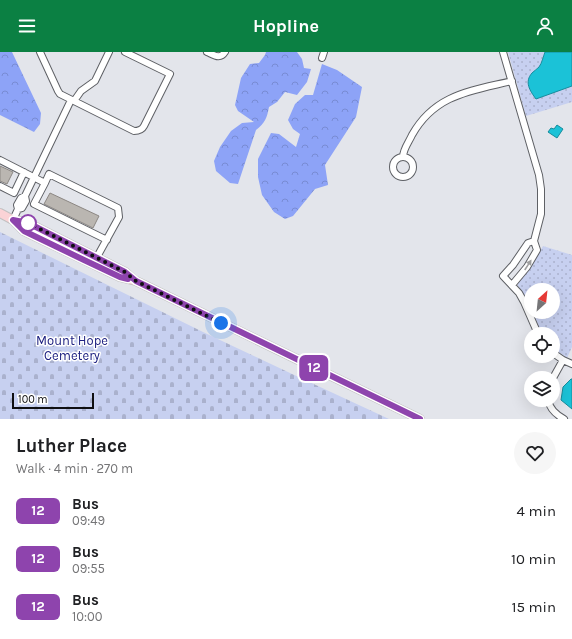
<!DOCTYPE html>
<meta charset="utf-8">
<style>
body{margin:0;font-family:Karla,sans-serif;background:#f6f6f6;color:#202124;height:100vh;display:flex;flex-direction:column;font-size:15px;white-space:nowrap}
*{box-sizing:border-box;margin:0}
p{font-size:13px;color:#757577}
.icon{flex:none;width:22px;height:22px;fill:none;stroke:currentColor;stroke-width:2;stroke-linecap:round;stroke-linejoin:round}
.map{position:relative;height:367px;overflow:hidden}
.panel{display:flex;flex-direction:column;background:#fff;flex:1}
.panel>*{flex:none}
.badge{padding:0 8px;border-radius:6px;font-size:14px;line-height:26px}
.needle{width:26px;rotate:27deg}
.buttons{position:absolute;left:524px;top:231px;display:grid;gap:8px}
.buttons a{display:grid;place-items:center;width:36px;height:36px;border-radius:50%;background:#fff;box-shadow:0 4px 16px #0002;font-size:20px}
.scale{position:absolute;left:12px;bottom:10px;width:82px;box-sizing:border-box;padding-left:4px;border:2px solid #0f0f11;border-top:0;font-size:11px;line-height:14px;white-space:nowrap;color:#0f0f11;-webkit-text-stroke:3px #fff;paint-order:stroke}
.you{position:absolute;width:20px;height:20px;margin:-10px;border:3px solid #fff;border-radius:50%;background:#1a73e8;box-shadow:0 0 0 6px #1a73e833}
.map>.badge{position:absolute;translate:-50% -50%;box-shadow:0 0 0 2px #fff}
.round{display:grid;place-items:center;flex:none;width:42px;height:42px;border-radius:21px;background:#f6f6f6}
.headline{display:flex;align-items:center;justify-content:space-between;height:68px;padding:0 16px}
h1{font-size:19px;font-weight:700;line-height:30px}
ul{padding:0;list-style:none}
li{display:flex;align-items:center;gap:12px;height:48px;padding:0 16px}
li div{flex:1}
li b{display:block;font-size:15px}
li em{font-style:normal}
li .badge{min-width:44px;font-weight:700;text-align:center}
header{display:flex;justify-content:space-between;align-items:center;height:52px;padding:0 16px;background:#0b8043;color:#fff;font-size:18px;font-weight:700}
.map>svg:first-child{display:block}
.grass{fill:url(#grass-dots)}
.forest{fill:url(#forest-crowns)}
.cemetery{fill:url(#cemetery-stones)}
.water{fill:#1bc2d7;stroke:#178c9c}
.building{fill:#bab6b1;stroke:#8c8783}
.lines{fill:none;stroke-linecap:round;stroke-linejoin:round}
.minor-casing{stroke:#5e6065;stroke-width:8}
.major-casing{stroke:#c1c1c1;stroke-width:10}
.minor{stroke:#fff;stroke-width:6}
.major{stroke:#fad3d6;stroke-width:8}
.oneway{fill:#9f9fa0}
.line-casing{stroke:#fff;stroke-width:9}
.line{stroke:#8e44ad;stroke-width:6}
.walk{stroke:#0f0f11;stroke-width:4;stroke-dasharray:0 7.2}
.stop-dot{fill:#fff;stroke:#8e44ad;stroke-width:2}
.labels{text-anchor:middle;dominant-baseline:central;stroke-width:3;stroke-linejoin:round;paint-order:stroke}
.park-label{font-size:13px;fill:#1d2080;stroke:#fff}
</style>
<header><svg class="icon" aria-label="menu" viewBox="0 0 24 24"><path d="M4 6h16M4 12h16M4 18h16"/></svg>Hopline<svg class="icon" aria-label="person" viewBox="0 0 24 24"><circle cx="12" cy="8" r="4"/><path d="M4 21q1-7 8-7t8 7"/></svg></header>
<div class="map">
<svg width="572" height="367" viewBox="0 0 572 367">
<defs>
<pattern id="grass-dots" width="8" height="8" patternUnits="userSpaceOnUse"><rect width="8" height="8" fill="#c7d0f0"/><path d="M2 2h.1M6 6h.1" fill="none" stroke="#aab1cd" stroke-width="1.8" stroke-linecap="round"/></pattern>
<pattern id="forest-crowns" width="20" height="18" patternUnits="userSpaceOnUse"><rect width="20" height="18" fill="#8da3f7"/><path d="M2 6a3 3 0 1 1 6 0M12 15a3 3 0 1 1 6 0" fill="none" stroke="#788bd3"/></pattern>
<pattern id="cemetery-stones" width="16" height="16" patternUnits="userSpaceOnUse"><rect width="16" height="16" fill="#c7d0f0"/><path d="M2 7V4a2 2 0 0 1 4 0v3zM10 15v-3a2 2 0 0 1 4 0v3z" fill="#aab1cd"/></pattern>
</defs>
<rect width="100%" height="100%" fill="#e3e5eb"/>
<path class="grass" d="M 508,0 L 545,0 L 540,14 L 535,18 L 566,36 L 572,34 L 572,50 L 526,64 Z
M 543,194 L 572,203 L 572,295 L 567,306 L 553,296 L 553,282 L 542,282 L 541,281 L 533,260 L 553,260 L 553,238 L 531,238 L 531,255 L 518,234 L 518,230 C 529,219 536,207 543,194 Z"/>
<path class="forest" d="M 0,0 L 12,0 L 41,61 L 40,72 L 34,80 L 0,63 Z
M 266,0 L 297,0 L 302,7 L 304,16 L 311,17 L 307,30 L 297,43 L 285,40 L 277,50 L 269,55 C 267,66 265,71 256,78 L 238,132 L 230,131 L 216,119 L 214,109 L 220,95 L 231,79 L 242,71 L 254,70 L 238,59 L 235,53 L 241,26 L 250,12 L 259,11 L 265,3 Z
M 322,12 L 337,18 L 362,35 L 356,65 L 325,113 L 328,133 L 315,137 L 293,164 L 285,167 L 274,160 L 262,143 L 258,125 L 258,107 L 271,81 L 279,82 L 296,95 L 300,82 L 293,77 L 288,68 L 295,52 L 305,43 L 313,43 Z"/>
<path class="cemetery" d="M 0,180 L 203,280 L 290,321 L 389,367 L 0,367 Z"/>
<path class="water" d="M 545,0 L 572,0 L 572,34 L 536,47 C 530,39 524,30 532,21 C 534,19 537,17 539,15 C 542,11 543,5 545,0 Z
M 557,73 L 563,77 L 557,86 L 548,80 L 551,76 L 554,77 Z
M 571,327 L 572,327 L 572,357 L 561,348 L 563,335 Z"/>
<path class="building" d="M 0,114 L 13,120 L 7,132 L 0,129 Z
M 50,141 L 99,164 L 93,176 L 44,152 Z"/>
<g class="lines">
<defs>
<path id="minor" d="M 40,0 L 58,39 L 60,42 L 134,79 C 139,79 142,78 144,74 L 170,22 L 125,0
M 207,0 C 214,3 220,8 225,0
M 503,0 L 539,123 L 541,137 L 541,162 L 534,189 L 537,198 L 527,215 L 512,233
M 322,6 L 324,0
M 74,49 L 81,39 L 95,29 L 109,0
M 403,105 C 403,97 409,90 412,83 C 435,42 471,39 512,29
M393 115a10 10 0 1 1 20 0a10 10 0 1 1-20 0Z
M 0,108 L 45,131 L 49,122 L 118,156 L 119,165 L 97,205
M 45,131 L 34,152 L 107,188
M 0,134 L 14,141 L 24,120
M 18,157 L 22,156 L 26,149 L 25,144 L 71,48
M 13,168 L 18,157 L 17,153 L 21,146 L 25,144
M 534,189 L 528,191 L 513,213 L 503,224 L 519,241 L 524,250 L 538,282
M 553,301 L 563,308 L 572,312
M 553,326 L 563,308
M 548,348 C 550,357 555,362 564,367"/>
<path id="major" d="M 0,161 L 13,168 L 28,171 L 125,220 L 134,228
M 13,168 L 24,179 L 120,225 L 136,229 L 420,367"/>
</defs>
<use href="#minor" class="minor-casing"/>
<use href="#major" class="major-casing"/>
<use href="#minor" class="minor"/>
<use href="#major" class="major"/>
</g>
<defs><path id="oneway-solid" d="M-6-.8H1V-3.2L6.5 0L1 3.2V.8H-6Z"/></defs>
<use class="oneway" href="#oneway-solid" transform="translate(528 213) rotate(-57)"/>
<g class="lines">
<defs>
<path id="line" d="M 128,227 L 120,225 L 84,208 L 24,179 L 13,168 L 28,171 L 125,220 L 136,229 L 420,367"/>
</defs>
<use href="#line" class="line-casing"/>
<use href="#line" class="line"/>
<path class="walk" d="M 28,171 L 125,220 L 136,229 L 221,271"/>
</g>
<circle class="stop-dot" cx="28" cy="171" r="8"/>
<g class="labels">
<g class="park-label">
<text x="72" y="288">Mount Hope<tspan x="72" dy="15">Cemetery</tspan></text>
</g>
</g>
</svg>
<div class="buttons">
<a><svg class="needle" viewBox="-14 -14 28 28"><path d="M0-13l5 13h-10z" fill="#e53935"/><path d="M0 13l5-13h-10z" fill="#757577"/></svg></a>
<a><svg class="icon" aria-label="locate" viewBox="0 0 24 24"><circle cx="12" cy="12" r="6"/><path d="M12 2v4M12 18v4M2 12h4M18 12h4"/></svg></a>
<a><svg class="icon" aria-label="layers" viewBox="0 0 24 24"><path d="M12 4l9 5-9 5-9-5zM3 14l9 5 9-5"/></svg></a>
</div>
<div class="scale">100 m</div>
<div class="you" style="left:221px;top:271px"></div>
<b class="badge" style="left:314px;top:316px;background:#8e44ad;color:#fff">12</b>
</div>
<section class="panel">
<div class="headline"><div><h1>Luther Place</h1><p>Walk · 4 min · 270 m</p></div><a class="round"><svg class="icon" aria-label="heart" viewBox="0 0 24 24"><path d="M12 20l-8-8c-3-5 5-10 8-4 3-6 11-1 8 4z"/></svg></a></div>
<ul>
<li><span class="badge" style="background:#8e44ad;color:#fff">12</span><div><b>Bus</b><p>09:49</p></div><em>4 min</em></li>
<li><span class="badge" style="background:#8e44ad;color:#fff">12</span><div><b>Bus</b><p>09:55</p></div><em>10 min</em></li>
<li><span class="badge" style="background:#8e44ad;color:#fff">12</span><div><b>Bus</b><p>10:00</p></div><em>15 min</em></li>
</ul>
</section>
